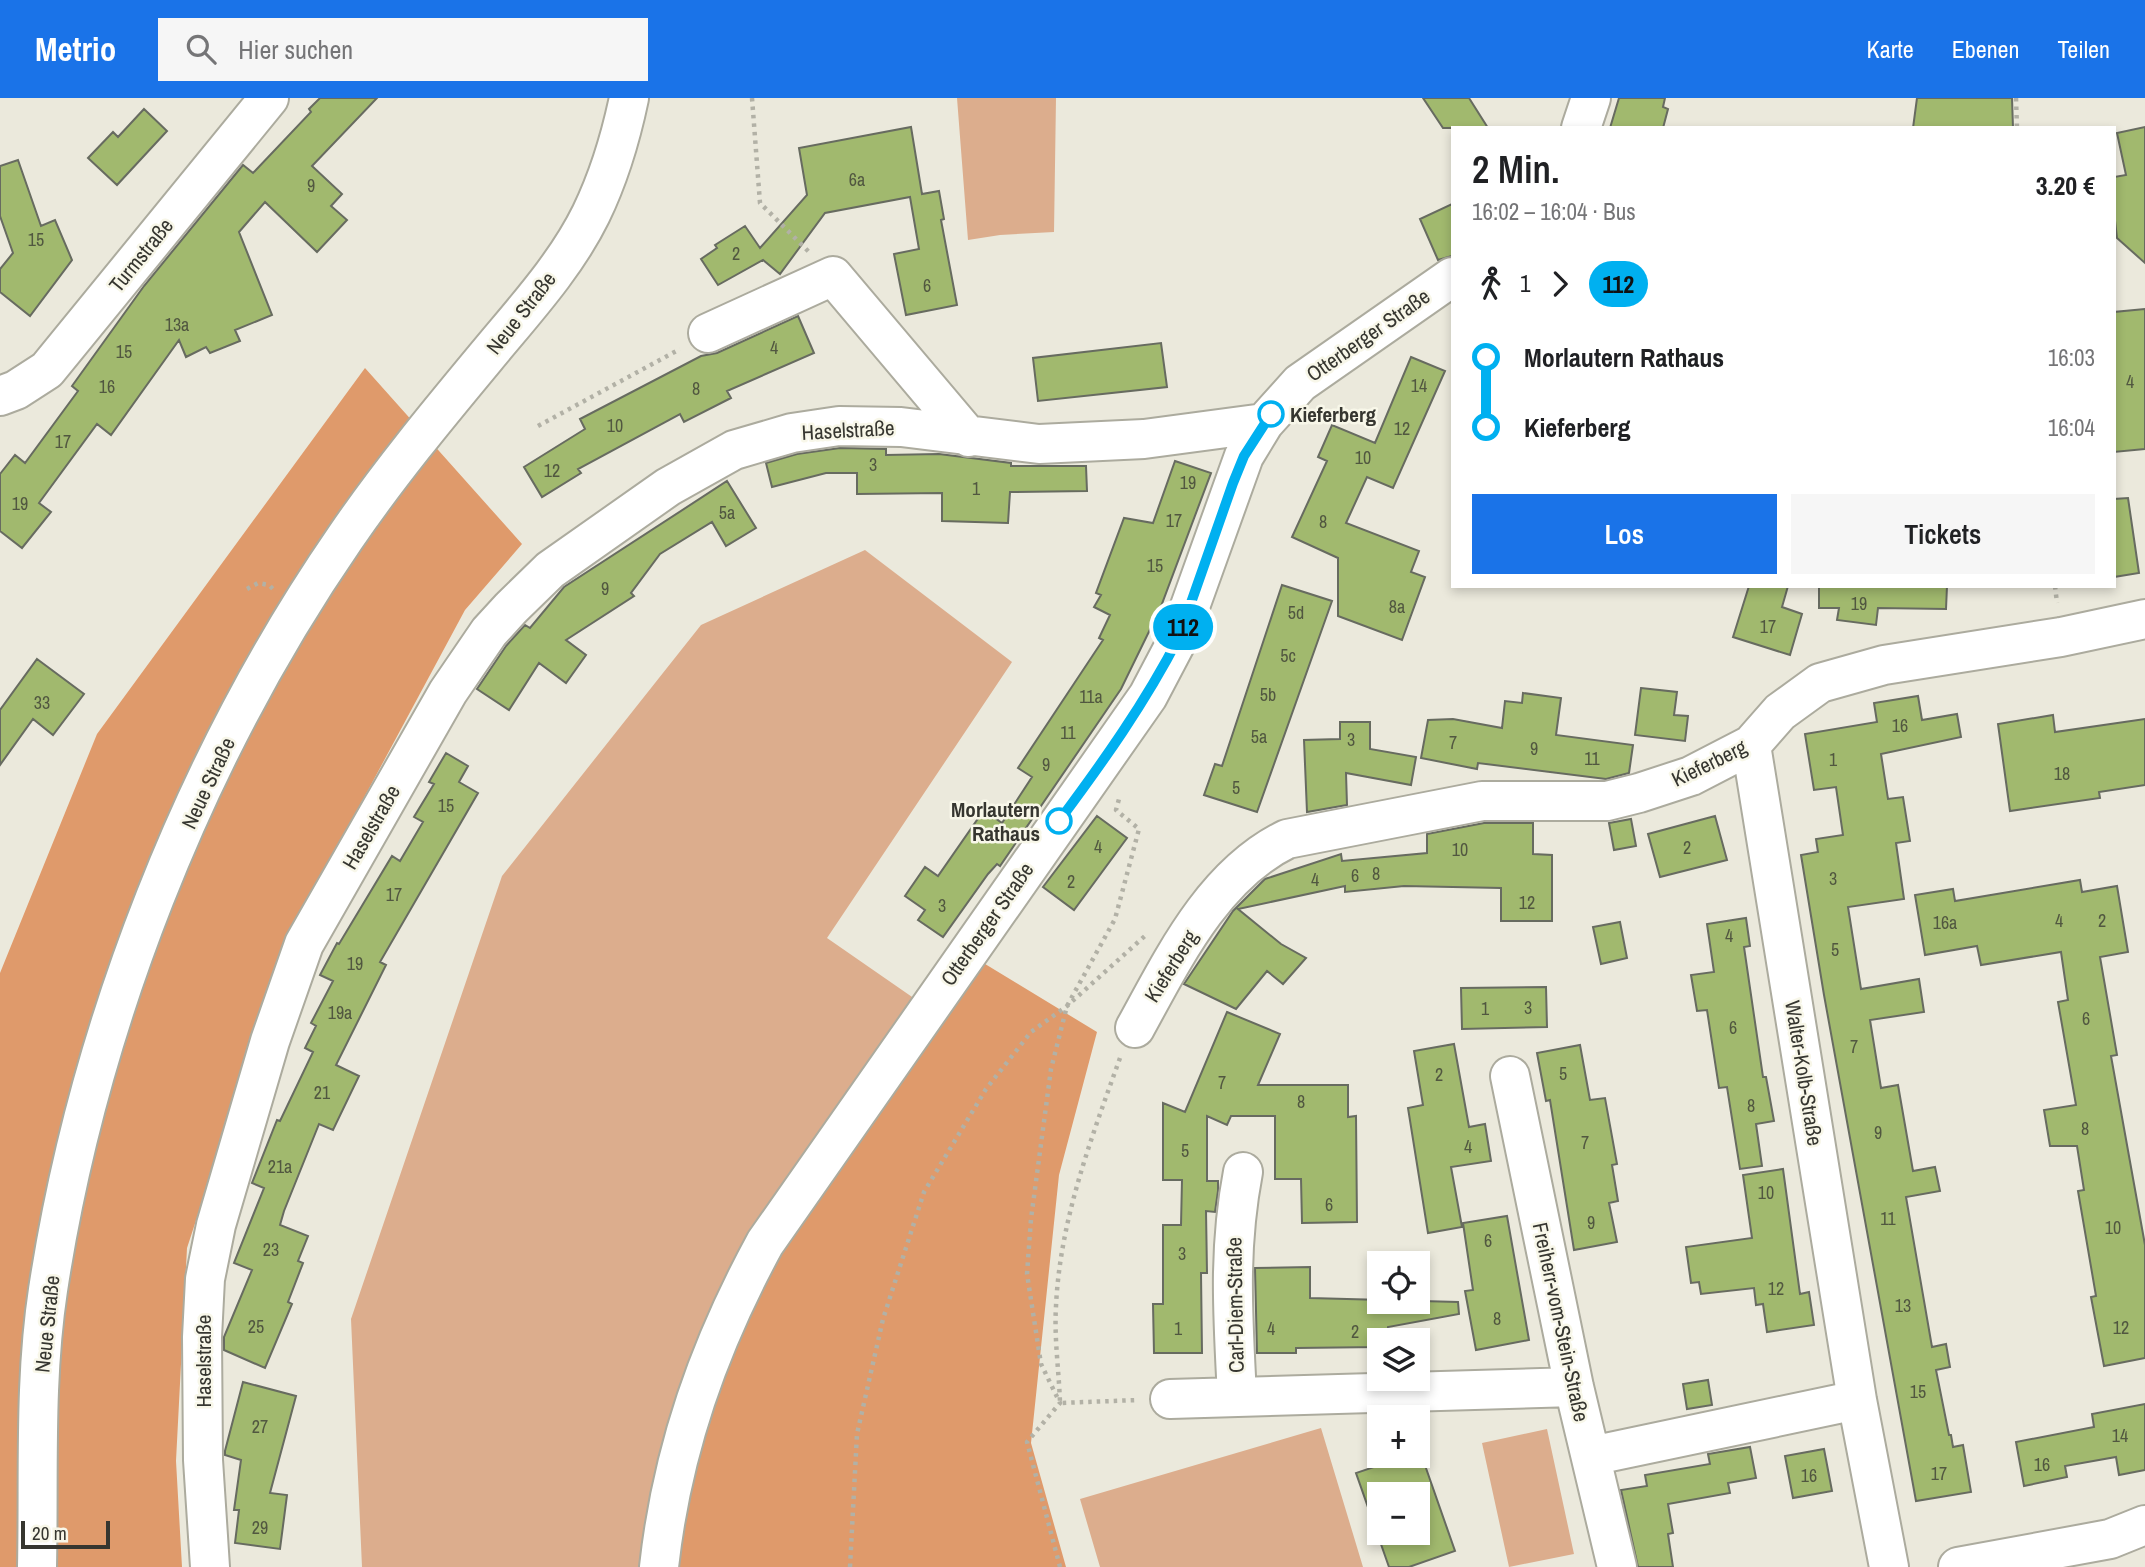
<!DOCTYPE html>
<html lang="de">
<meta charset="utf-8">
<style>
body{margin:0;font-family:"Archivo Narrow",sans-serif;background:#f6f6f6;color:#202124;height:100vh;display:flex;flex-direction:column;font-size:26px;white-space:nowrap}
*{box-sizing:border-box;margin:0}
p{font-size:23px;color:#757577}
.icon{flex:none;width:38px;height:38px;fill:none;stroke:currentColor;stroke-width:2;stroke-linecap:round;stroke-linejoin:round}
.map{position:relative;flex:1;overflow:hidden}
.sheet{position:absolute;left:1451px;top:28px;width:665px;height:462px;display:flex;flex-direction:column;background:#fff;border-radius:0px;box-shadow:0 4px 10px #0003}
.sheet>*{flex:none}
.badge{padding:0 14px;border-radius:23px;font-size:24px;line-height:46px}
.controls{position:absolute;left:1367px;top:1153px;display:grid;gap:14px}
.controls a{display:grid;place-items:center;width:63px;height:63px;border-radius:0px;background:#fff;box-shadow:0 4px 10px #0003;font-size:35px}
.scale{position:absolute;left:21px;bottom:18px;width:89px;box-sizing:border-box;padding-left:7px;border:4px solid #363630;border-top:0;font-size:19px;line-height:24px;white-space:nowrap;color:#363630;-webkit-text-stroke:5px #f8f7e9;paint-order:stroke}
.map>.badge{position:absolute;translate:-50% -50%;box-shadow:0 0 0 4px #fff}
.legs{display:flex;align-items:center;gap:10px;height:77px;padding:0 21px;font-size:23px}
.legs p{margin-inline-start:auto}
.overview{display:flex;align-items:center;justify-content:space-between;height:119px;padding:0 21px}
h1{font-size:38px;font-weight:600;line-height:52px}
.button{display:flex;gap:14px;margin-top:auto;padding:14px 21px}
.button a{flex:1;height:80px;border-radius:0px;background:#1a73e8;color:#fff;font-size:28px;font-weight:600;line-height:80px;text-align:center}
.button a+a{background:#f6f6f6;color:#202124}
ul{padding:0 21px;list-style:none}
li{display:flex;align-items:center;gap:24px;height:70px;font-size:26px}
li i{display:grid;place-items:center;width:10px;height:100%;margin:0 9px;background:currentColor}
li i::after{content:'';width:18px;height:18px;margin:-9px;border:5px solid;border-radius:50%;background:#fff}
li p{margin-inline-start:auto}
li:first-child i{background:linear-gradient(#0000 50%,currentColor 0)}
li:last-child i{background:linear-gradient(currentColor 50%,#0000 0)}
header{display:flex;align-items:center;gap:42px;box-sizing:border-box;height:98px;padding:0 35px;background:#1a73e8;color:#fff}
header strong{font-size:33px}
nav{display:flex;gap:38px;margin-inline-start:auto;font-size:24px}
.search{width:490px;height:63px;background:#f6f6f6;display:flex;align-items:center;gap:18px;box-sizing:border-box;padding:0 24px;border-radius:0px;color:#757577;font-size:26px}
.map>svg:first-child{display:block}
.green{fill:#dcad8d}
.forest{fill:#df9a6b}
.building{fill:#a1b96e;stroke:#676b60;stroke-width:2;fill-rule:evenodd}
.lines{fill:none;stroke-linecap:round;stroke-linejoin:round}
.minor-casing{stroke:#acab9e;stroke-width:42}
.major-casing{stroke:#acab9e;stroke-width:42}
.path{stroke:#b2b1a6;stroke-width:4.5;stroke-dasharray:3.5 5;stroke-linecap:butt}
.minor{stroke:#fff;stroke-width:38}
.major{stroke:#fff;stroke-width:38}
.line-1-casing{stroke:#fff;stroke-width:16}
.line-1{stroke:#00b0f0;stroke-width:10}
.stop-1-dot{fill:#fff;stroke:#00b0f0;stroke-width:3.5}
.labels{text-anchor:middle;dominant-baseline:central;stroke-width:5;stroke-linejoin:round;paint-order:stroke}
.number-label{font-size:18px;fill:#515740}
.street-label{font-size:21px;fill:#363630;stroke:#f8f7e9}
.stop-label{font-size:21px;font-weight:bold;fill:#363630;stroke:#f8f7e9;text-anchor:start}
</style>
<header>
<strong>Metrio</strong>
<div class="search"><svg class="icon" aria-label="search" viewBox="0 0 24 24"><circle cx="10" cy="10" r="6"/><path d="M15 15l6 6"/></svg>Hier suchen</div>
<nav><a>Karte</a><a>Ebenen</a><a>Teilen</a></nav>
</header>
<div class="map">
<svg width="2145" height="1469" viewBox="0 0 2145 1469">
<rect width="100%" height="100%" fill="#ebe9dc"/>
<path class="green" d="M 957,0 L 1056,0 L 1054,134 L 1000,137 L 968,142 Z
M 865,452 L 1012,564 L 827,840 L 928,910 L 659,1469 L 362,1469 L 351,1221 L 502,778 L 701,527 Z
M 1321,1330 L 1363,1469 L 1100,1469 L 1080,1401 Z
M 1547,1331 L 1574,1456 L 1509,1469 L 1482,1345 Z"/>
<path class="forest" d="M 365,270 L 522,446 L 465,512 L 288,841 L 187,1150 L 176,1363 L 182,1469 L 0,1469 L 0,875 L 97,636 Z
M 967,855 L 1097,934 L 1059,1077 L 1031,1345 L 1066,1469 L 659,1469 L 715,1245 Z"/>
<path class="building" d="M 320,0 L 377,0 L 312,68 L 342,96 L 331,108 L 347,122 L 317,154 L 265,104 L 239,134 L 272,217 L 235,232 L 240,243 L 210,255 L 206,249 L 186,259 L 179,242 L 111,337 L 97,326 L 39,405 L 51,414 L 22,450 L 0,433 L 0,376 L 15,357 L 25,365 L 78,293 L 72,288 L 144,188 L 243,67 L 253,75 L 311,14 L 309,11 Z
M 1423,0 L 1469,0 L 1488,30 L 1443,30 Z
M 1619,0 L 1665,0 L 1663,9 L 1668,11 L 1663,30 L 1610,30 Z
M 1917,0 L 2012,0 L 2013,30 L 1913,30 Z
M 144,11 L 167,33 L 117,87 L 88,60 L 113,34 L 118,39 Z
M 911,29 L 922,96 L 939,93 L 944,121 L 941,122 L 957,207 L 906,217 L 894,156 L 919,151 L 910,99 L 825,115 L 780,176 L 763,162 L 718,187 L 701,161 L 717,150 L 715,147 L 745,128 L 760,150 L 807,97 L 799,50 Z
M 2145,29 L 2145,165 L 2117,140 L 2114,114 L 2114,79 L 2126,77 L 2117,35 Z
M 18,62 L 41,128 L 55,122 L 72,162 L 30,218 L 0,194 L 0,171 L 13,155 L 0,118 L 0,68 Z
M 1452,106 L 1452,158 L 1438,162 L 1420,121 Z
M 2145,211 L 2145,351 L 2114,354 L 2114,214 Z
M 798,218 L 814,255 L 727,293 L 731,300 L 684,324 L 680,316 L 578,371 L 581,375 L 542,399 L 524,369 L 585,331 L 580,321 L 701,258 L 717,255 Z
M 1161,245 L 1167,289 L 1038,303 L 1033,260 Z
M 1411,259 L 1445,273 L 1393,390 L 1367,379 L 1346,425 L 1419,453 L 1411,474 L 1425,479 L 1402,542 L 1338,518 L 1338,460 L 1292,439 L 1327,363 L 1318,359 L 1332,327 L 1375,345 Z
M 840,350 L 886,351 L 886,357 L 939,356 L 1011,365 L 1011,368 L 1086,368 L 1087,393 L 1010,394 L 1008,425 L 942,423 L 942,395 L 857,396 L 857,375 L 826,375 L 772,389 L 766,365 L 797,356 Z
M 1175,363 L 1211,375 L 1160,511 L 1121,591 L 1000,768 L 997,766 L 988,776 L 943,839 L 918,822 L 925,812 L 905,798 L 925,769 L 938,778 L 984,712 L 1002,725 L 1032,679 L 1018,670 L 1103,542 L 1099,540 L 1110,517 L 1094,509 L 1101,497 L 1096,495 L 1124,420 L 1153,425 Z
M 727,383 L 756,430 L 726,448 L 712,424 L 660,456 L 631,495 L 634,498 L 566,542 L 586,557 L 566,585 L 539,565 L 509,612 L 477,591 L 506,548 L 525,527 L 530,530 L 564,489 Z
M 2128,400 L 2139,475 L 2114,479 L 2114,401 Z
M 1282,487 L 1332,503 L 1257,714 L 1204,697 L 1215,666 L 1222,668 Z
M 1749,488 L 1788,488 L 1782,509 L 1802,516 L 1790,557 L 1733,539 Z
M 1819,488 L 1947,488 L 1946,511 L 1878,510 L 1876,527 L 1837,522 L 1839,510 L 1819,510 Z
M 37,561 L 84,596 L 53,637 L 33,621 L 0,667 L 0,612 Z
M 1641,590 L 1677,594 L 1674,617 L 1688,618 L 1685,643 L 1635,637 Z
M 1523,595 L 1561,600 L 1556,637 L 1633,647 L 1629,675 L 1606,681 L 1478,665 L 1477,671 L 1421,660 L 1428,622 L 1453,621 L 1502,630 L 1505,603 L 1522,605 Z
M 1918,598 L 1922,622 L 1957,616 L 1961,639 L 1881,656 L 1888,701 L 1903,699 L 1910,743 L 1896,745 L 1904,801 L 1848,809 L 1861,891 L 1919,881 L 1924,914 L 1870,922 L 1881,990 L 1898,987 L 1913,1073 L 1935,1069 L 1940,1093 L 1906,1099 L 1932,1249 L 1946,1246 L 1950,1269 L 1936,1272 L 1949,1337 L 1951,1337 L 1953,1349 L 1963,1347 L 1971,1394 L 1916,1403 L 1824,897 L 1801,757 L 1818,754 L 1816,741 L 1843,737 L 1836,689 L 1814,692 L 1805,636 L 1877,624 L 1874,605 Z
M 2053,617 L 2055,634 L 2145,621 L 2145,687 L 2099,694 L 2100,700 L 2010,713 L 1998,626 Z
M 1340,624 L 1370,624 L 1370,651 L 1416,659 L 1411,687 L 1346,675 L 1347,707 L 1307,714 L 1304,642 L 1340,641 Z
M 446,655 L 468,668 L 459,684 L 478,695 L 380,864 L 386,867 L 336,967 L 359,978 L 333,1032 L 319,1026 L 284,1113 L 280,1127 L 308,1138 L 298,1163 L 303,1165 L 288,1204 L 292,1206 L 265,1270 L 224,1252 L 224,1239 L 252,1172 L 234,1165 L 264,1090 L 252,1085 L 277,1022 L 280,1023 L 313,954 L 305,950 L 316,928 L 311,925 L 333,883 L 320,877 L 337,845 L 339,846 L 392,758 L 400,763 L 423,724 L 414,719 L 434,686 L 429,684 Z
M 1097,718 L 1127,740 L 1074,812 L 1043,789 Z
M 1715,718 L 1727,762 L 1660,779 L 1648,736 Z
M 1631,721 L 1636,748 L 1614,752 L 1609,725 Z
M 1484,725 L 1533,725 L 1533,756 L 1552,757 L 1552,823 L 1501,823 L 1501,790 L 1404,788 L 1345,794 L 1345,788 L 1238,811 L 1281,846 L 1306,860 L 1283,886 L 1267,873 L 1236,911 L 1184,886 L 1233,813 L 1265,781 L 1341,756 L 1342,763 L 1427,755 L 1427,736 Z
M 2080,782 L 2082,794 L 2117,788 L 2128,854 L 2100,859 L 2117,957 L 2111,958 L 2145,1147 L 2145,1260 L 2104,1268 L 2091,1199 L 2096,1198 L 2078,1093 L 2084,1092 L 2077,1048 L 2050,1048 L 2044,1012 L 2076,1007 L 2058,904 L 2068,902 L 2061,854 L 1981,867 L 1977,848 L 1925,857 L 1915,797 L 1953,791 L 1955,803 Z
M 1746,820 L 1750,848 L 1744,849 L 1763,979 L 1766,979 L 1774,1023 L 1756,1026 L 1762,1068 L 1740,1071 L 1727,989 L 1719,990 L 1707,912 L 1697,913 L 1691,877 L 1714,874 L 1707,826 Z
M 1620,824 L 1627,860 L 1601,866 L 1593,829 Z
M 1546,889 L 1547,929 L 1462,931 L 1461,890 Z
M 1227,914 L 1280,936 L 1258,987 L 1348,987 L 1348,1019 L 1356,1018 L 1357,1124 L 1302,1125 L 1301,1081 L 1275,1081 L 1275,1018 L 1231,1018 L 1227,1027 L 1207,1018 L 1207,1083 L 1218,1083 L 1218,1093 L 1215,1114 L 1206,1113 L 1207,1175 L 1201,1175 L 1202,1255 L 1154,1255 L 1153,1206 L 1163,1206 L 1163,1127 L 1181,1127 L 1182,1082 L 1163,1082 L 1163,1005 L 1185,1014 Z
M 1454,946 L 1469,1029 L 1485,1026 L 1491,1063 L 1451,1069 L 1462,1129 L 1428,1135 L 1408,1010 L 1423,1007 L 1414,953 Z
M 1580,947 L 1590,1002 L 1605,1000 L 1617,1066 L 1612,1067 L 1618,1103 L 1609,1105 L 1617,1144 L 1574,1152 L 1550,1002 L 1546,1003 L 1537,955 Z
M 1783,1071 L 1800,1196 L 1809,1194 L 1814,1227 L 1767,1234 L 1763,1206 L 1756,1207 L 1754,1190 L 1701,1196 L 1699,1184 L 1691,1185 L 1686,1149 L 1752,1140 L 1743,1077 Z
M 1507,1118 L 1529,1242 L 1476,1252 L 1465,1193 L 1473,1192 L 1463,1125 Z
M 1310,1169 L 1310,1200 L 1458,1204 L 1459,1216 L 1388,1229 L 1388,1242 L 1379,1242 L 1379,1249 L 1296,1250 L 1296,1255 L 1257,1255 L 1255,1170 Z
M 1708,1282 L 1712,1307 L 1687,1311 L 1683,1286 Z
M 243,1284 L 296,1298 L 270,1395 L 287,1397 L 280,1451 L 235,1445 L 239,1412 L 234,1412 L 241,1362 L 225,1357 L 225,1353 Z
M 2145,1306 L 2145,1372 L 2119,1377 L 2116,1359 L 2065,1368 L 2067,1379 L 2024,1388 L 2016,1344 L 2094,1329 L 2092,1316 Z
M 1750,1349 L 1756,1380 L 1728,1385 L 1730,1395 L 1668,1406 L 1673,1435 L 1668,1436 L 1673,1469 L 1638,1469 L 1621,1392 L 1647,1388 L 1645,1377 L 1710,1366 L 1708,1356 Z
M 1824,1351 L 1832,1393 L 1793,1400 L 1785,1358 Z
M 1420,1353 L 1455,1453 L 1409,1469 L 1389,1469 L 1356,1375 L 1406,1358 L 1418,1358 ZM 1379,1396 L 1418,1396 L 1418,1435 L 1379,1435 Z"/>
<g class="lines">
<defs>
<path id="minor" d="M 1581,30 L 1591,0
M 708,235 L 833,178 L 969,339
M 0,298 L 16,292 L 47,272 L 269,0
M 1751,647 L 1857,1302 L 1889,1469
M 1135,930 C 1173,861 1213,777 1287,741 L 1482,703 L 1607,703 L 1639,695 L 1691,678 L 1751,647 L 1780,614 L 1820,585 L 1884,567 L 2061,539 L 2145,521
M 1510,978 L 1574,1289 L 1617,1469
M 1237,1298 C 1233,1219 1228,1152 1243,1074
M 1170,1301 L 1574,1289
M 1591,1358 L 1857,1302
M 210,1469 L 203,1362 L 202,1239 L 205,1181 L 216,1127 L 270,943 L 304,846 L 448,594 L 489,534 L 511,510 L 550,472 L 668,389 L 734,352 L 792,335 L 839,328 L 901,329 L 1039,346 L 1144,341 L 1264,325
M 659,1469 C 672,1352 709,1248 765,1145 L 1148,598 L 1179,539 L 1244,358 L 1264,325 L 1300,285 L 1452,179
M 1958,1469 L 2110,1441 L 2145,1427"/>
<path id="major" d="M 37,1469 C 39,1377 34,1283 48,1192 C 88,930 194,659 345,440 C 388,377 436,319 485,260 C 522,215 565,169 591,116 C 608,81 621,38 629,0"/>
</defs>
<use href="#minor" class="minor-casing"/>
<use href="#major" class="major-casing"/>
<path class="path" d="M 752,0 L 760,105 L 809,154
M 2016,0 L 2017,30
M 538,328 L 680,251
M 2055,488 L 2057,505
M 247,491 L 258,485 L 269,487 L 274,492
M 1120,960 C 1091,1041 1060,1122 1056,1208 C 1054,1240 1059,1273 1060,1305 L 1138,1302
M 850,1469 L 857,1336 L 883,1221 L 924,1094 L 986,991 L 1031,934 L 1067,908 L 1146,837
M 1060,1469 L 1027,1344 L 1060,1305 L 1041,1266 L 1027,1176 L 1031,1121 L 1051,971 L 1067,908 L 1115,821 L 1139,731 L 1116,712 L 1119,701"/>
<use href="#minor" class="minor"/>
<use href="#major" class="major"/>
</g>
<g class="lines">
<defs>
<path id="line-1" d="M 1059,723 C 1103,664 1145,605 1179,539 L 1233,385 L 1244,358 L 1271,316"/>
</defs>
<use href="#line-1" class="line-1-casing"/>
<use href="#line-1" class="line-1"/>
</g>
<g class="stop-1-dot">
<circle cx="1271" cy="316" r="12"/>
<circle cx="1059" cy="723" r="12"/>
</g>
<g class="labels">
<g class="number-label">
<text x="857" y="81">6a</text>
<text x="311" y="87">9</text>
<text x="36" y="141">15</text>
<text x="736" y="155">2</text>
<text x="927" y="187">6</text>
<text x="177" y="226">13a</text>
<text x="774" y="249">4</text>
<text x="124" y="253">15</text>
<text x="2130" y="283">4</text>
<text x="1419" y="287">14</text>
<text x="107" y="288">16</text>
<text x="696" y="290">8</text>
<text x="615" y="327">10</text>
<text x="1402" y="330">12</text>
<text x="63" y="343">17</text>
<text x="1363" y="359">10</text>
<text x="873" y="366">3</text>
<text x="552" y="372">12</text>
<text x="1188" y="384">19</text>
<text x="976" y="390">1</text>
<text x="20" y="405">19</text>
<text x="727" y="414">5a</text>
<text x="1174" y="422">17</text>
<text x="1323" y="423">8</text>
<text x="1155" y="467">15</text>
<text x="605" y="490">9</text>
<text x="1859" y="505">19</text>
<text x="1397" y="508">8a</text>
<text x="1296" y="514">5d</text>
<text x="1768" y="528">17</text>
<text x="1288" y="557">5c</text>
<text x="1268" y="596">5b</text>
<text x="1091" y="598">11a</text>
<text x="42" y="604">33</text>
<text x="1900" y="627">16</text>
<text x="1068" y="634">11</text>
<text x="1259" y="638">5a</text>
<text x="1351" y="641">3</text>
<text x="1453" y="644">7</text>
<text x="1534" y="650">9</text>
<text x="1592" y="660">11</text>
<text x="1833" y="661">1</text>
<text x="1046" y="666">9</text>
<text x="2062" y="675">18</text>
<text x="1236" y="689">5</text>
<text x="446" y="707">15</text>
<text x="1098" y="748">4</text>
<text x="1687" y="749">2</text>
<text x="1460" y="751">10</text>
<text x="1376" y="775">8</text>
<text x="1355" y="777">6</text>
<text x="1833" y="780">3</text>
<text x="1315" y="781">4</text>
<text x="1071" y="783">2</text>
<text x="394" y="796">17</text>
<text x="1527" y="804">12</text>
<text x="942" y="807">3</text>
<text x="2059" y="822">4</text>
<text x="2102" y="822">2</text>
<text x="1945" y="824">16a</text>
<text x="1729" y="837">4</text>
<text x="1835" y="851">5</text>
<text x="355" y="865">19</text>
<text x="1528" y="909">3</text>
<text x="1485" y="910">1</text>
<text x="340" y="914">19a</text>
<text x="2086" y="920">6</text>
<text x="1733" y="929">6</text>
<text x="1854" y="948">7</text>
<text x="1563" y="975">5</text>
<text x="1439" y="976">2</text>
<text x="1222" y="984">7</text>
<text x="322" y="994">21</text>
<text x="1301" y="1003">8</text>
<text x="1751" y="1007">8</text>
<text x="2085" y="1030">8</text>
<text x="1878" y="1034">9</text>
<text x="1585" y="1044">7</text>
<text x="1468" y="1048">4</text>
<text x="1185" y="1052">5</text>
<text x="280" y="1068">21a</text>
<text x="1766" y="1094">10</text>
<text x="1329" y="1106">6</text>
<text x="1888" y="1120">11</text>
<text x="1591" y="1124">9</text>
<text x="2113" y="1129">10</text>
<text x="1488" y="1142">6</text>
<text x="271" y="1151">23</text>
<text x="1182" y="1155">3</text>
<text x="1776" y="1190">12</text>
<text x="1903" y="1207">13</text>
<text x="1497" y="1220">8</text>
<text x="256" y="1228">25</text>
<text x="2121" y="1229">12</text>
<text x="1178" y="1230">1</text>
<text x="1271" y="1230">4</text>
<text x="1355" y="1233">2</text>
<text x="1918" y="1293">15</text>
<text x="260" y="1328">27</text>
<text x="2120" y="1337">14</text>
<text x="2042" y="1366">16</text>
<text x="1939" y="1375">17</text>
<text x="1809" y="1377">16</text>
<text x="260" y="1429">29</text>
</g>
<g class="street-label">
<text transform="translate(141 157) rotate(-51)">Turmstraße</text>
<text transform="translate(521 215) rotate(-52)">Neue Straße</text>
<text transform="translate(1368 237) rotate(-35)">Otterberger Straße</text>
<text transform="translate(848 332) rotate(-3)">Haselstraße</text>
<text transform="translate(1709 665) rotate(-26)">Kieferberg</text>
<text transform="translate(208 685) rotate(-65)">Neue Straße</text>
<text transform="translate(371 729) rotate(-60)">Haselstraße</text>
<text transform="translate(987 826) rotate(-55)">Otterberger Straße</text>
<text transform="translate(1171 868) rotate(-58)">Kieferberg</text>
<text transform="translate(1804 975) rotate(81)">Walter-Kolb-Straße</text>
<text transform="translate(1235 1207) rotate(-91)">Carl-Diem-Straße</text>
<text transform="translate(1561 1224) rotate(78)">Freiherr-vom-Stein-Straße</text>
<text transform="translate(47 1226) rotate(-84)">Neue Straße</text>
<text transform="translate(203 1263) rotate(-90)">Haselstraße</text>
</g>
<g class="stop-label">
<text x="1290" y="316">Kieferberg</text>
<text x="1040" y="711" text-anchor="end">Morlautern<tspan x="1040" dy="24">Rathaus</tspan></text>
</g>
</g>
</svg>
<div class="controls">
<a><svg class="icon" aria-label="locate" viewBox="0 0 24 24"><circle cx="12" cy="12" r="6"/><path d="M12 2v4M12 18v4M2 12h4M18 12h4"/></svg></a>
<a><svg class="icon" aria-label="layers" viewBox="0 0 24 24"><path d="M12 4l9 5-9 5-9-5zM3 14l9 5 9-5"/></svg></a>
<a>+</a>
<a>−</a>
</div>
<div class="scale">20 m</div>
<b class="badge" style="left:1183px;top:529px;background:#00b0f0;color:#111">112</b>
<section class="sheet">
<div class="overview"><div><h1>2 Min.</h1><p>16:02 – 16:04 · Bus</p></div><b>3.20 €</b></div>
<div class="legs"><svg class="icon" aria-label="walk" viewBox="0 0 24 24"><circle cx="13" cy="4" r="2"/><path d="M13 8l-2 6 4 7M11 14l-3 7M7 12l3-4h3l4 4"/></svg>1<svg class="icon" aria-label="forward" viewBox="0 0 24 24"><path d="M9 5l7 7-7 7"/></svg><b class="badge" style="background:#00b0f0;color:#111">112</b></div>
<ul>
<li><i style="color:#00b0f0"></i><b>Morlautern Rathaus</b><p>16:03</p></li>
<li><i style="color:#00b0f0"></i><b>Kieferberg</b><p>16:04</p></li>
</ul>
<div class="button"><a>Los</a><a>Tickets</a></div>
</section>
</div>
